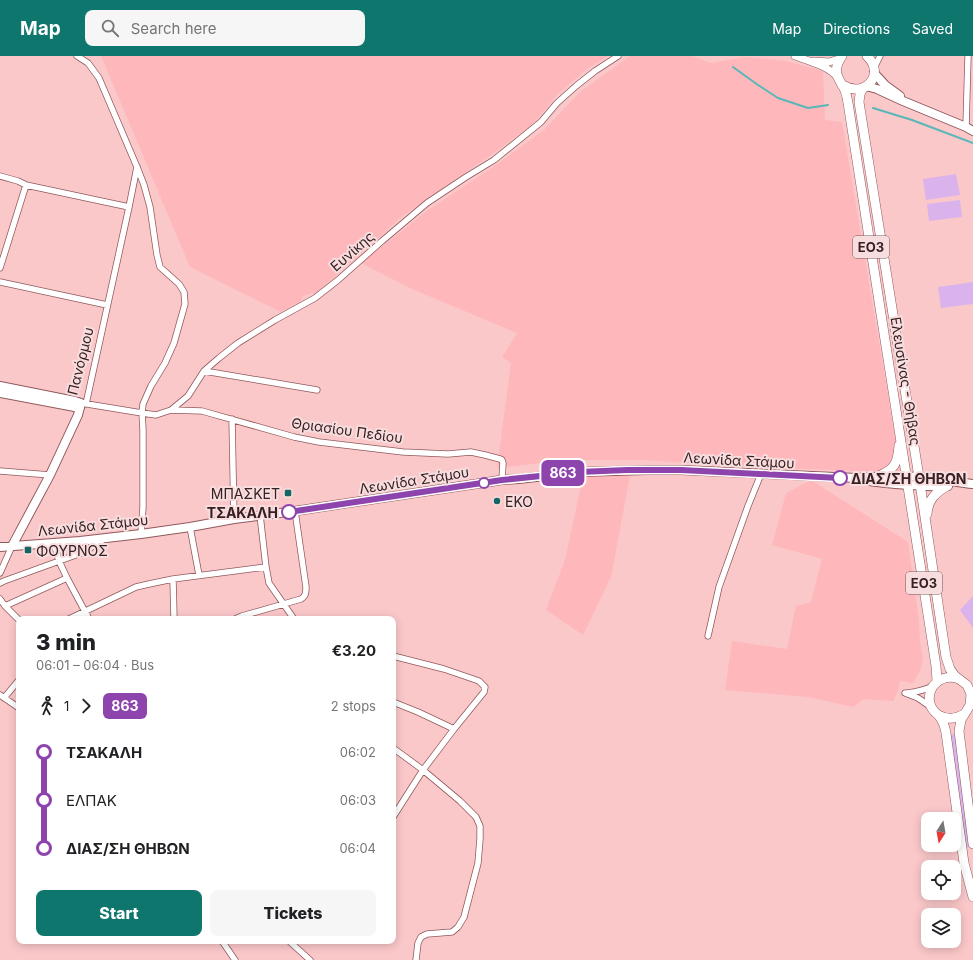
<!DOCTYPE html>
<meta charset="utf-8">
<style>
body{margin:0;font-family:Inter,sans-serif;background:#f6f6f6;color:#202124;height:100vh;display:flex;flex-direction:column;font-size:15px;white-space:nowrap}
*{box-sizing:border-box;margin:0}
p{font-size:13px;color:#757577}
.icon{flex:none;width:22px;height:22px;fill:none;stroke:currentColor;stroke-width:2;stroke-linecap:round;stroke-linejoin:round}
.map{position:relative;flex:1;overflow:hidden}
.side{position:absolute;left:16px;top:560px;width:380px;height:328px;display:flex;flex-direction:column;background:#fff;border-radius:8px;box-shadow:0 2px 10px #0003}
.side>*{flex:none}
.badge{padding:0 8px;border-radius:6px;font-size:14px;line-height:26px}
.needle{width:26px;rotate:191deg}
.fabs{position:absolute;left:921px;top:756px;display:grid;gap:8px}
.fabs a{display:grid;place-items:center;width:40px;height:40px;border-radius:8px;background:#fff;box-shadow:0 2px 10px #0003;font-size:20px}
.map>.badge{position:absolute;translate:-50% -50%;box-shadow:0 0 0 2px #fff}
.legs{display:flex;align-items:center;gap:6px;height:44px;padding:0 20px;font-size:13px}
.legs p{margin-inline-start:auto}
.overview{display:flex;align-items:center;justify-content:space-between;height:68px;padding:0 20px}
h1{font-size:22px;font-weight:800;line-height:30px}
.primary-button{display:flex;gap:8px;margin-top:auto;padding:8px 20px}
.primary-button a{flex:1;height:46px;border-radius:8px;background:#0f766e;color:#fff;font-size:16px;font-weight:800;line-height:46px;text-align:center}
.primary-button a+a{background:#f6f6f6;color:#202124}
ul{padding:0 20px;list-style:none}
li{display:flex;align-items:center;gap:14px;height:48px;font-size:15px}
li i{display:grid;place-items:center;width:6px;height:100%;margin:0 5px;background:currentColor}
li i::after{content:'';width:10px;height:10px;margin:-5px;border:3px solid;border-radius:50%;background:#fff}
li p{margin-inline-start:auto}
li:first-child i{background:linear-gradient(#0000 50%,currentColor 0)}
li:last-child i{background:linear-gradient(currentColor 50%,#0000 0)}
header{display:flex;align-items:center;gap:24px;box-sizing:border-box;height:56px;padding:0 20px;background:#0f766e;color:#fff}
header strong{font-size:19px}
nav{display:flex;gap:22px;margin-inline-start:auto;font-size:14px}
.search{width:280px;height:36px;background:#f6f6f6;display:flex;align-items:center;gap:10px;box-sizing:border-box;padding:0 14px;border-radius:8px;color:#757577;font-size:15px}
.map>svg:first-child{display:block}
.built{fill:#feb7ba}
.green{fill:#dab3ec}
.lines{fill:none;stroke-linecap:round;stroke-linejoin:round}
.stream{stroke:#5ab7b7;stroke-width:2}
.minor-casing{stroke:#90595c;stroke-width:7}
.tertiary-casing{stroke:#90595c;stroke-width:8}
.secondary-casing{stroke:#90595c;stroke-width:10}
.primary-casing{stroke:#90595c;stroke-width:10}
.minor{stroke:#fff;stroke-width:5.5}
.tertiary{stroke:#fff;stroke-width:7}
.secondary{stroke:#fff;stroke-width:8}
.primary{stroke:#fff;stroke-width:9}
.line-1-casing{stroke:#fff;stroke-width:9}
.line-1{stroke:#8e44ad;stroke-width:6}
.stop-1-dot{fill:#fff;stroke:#8e44ad;stroke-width:2}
.poi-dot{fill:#166565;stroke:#f7ddde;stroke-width:1.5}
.labels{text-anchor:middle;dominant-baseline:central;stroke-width:4;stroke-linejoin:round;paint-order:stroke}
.shield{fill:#f7ddde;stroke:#71595a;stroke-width:1}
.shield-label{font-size:13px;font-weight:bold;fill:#372021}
.street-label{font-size:14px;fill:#372021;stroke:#f7ddde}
.stop-label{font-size:14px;font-weight:bold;fill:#372021;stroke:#f7ddde;text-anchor:start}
.poi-label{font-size:14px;fill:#372021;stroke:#f7ddde;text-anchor:start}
</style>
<header>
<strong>Map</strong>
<div class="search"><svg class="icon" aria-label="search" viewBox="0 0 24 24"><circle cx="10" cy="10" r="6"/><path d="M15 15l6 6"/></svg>Search here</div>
<nav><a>Map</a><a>Directions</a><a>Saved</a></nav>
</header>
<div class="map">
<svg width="973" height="904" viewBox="0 0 973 904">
<rect width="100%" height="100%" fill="#fbc8ca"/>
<path class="built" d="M 101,0 L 608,0 L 587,13 L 558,38 L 533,68 L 498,94 L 400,162 L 352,206 L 346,207 L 340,211 L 339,217 L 322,232 L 314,238 L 311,237 L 302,241 L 301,245 L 281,256 L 190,211 Z
M 630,0 L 692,0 L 711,7 L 746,1 L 786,5 L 823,15 L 825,64 L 842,66 L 901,417 L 718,409 L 644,404 L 569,404 L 497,412 L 511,307 L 502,301 L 517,277 L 412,233 L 361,207 L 428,154 L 489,114 L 544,74 L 580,36 Z
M 583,420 L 630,420 L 611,521 L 583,579 L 546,554 L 565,504 Z
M 811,424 L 908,486 L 919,565 L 920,585 L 923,602 L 922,607 L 920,615 L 913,627 L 900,625 L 898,635 L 893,645 L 864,643 L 853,651 L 808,641 L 725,634 L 732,585 L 787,593 L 796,550 L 811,546 L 822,503 L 772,489 L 786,437 Z"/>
<path class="green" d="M 956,118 L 960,139 L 926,144 L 923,123 Z
M 960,144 L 962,161 L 929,165 L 927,148 Z
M 973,226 L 973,248 L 941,252 L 938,231 Z
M 973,540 L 973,572 L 960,554 Z
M 955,678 L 970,791 L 965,792 L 951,679 Z"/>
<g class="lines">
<path class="stream" d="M 733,11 L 758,29 L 778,42 L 808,52 L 828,49
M 873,52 L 912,64 L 973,87"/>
<defs>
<path id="minor" d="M 77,0 L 88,7 L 99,22 L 137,111 L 144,129 L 150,151 L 157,199 L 160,211 L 179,228 L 184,236 L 185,248 L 174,287 L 165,307 L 151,330 L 143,348 L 142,357 L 143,374 L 143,451 L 141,478
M 874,12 L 880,0
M 966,71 L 968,0
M 0,120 L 18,125 L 26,129 L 129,151
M 0,212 L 26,129
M 0,226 L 107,249
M 204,315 L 317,334
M 81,347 L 142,357 L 156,359 L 171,354 L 188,340 L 204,315 L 219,302 L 238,287 L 275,264 L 315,242 L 338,224 L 382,185 L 427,147 L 466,121 L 494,104 L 541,66 L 557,47 L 576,30 L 595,15 L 618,0
M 86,348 L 129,151 L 137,111
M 171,354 L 202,355 L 294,381 L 319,386 L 403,396 L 448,398 L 471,396 L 485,399 L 500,403 L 502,404 L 503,407 L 502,424
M 232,363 L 234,463
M 0,415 L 50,419
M 260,459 L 266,511 L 269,527 L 294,563
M 190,471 L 199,519
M 54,487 L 59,505 L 67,522 L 89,563
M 0,517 L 12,490
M 173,523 L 174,563
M 0,527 L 4,525 L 84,496 L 104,483
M 0,543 L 5,550 L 19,564
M 5,550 L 67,522
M 69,563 L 136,531 L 149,528 L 173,523 L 266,511
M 235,563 L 242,560 L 301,543 C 306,540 306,536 306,531 L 295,455
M 708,580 L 719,531 L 748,450 L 761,418
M 393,600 L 444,613 L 479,625 L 485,631 L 484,636 L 454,673 L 423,714 L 393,761
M 905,637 L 918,642 L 931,651
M 907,637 C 917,636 925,634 933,630
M 0,639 L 19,652
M 4,642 L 19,624
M 393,646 L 418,656 L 454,673
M 393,692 L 423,714 L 460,745 L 476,761 L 480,770 L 480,783 L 478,807 L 464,861 L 458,871 L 452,876 L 427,878 L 421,881 L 418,887 L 416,904
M 222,885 L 235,904
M 289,885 L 310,904"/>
<path id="tertiary" d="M 795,0 C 808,5 829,10 837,21
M 814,5 L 829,6 L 839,3"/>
<path id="secondary" d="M 874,17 L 885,29 L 900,40
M 866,30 L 877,33 L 903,45 L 966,71 L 973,75
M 0,330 L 75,345 L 81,347 L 78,359 L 50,419 L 12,490
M 0,337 L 80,352
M 864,424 C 879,427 894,428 910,429 C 923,430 935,431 948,430
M 0,491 L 80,485 L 141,478 L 190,471 L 234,463 L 295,455 L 502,424 L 519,423 L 579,416 L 648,414 L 681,414 L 857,422 C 882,420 907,419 932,422 C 946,423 959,427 973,428"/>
<path id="primary" d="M 842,0 C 834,12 835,17 842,29 C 846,34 847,41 848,47 L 936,610 L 937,625
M 843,29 C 865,43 886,18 867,0
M 863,32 L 860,38 L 859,46 L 919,421 L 946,601 L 950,613 L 955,620 L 967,629 L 971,638 L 970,649 L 961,664 L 959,675 L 973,788
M 878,420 C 895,414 898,406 899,389
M 927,458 C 928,444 935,437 947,430
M 959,623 C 951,620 943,621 936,627 C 928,634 927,647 934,655 C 938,660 935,655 939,660 C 943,665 945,671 946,677 L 964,807 L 973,841
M 938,659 C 948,664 955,663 964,658"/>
</defs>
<use href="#minor" class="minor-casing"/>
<use href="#tertiary" class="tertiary-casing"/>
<use href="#secondary" class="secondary-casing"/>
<use href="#primary" class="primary-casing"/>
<use href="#minor" class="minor"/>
<use href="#tertiary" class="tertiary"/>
<use href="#secondary" class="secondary"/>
<use href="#primary" class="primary"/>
</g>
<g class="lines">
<defs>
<path id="line-1" d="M 289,456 L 502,424 L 579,416 L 627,414 L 681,414 L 840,422"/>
</defs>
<use href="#line-1" class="line-1-casing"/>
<use href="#line-1" class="line-1"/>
</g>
<g class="stop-1-dot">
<circle cx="840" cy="422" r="7"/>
<circle cx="484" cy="427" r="5"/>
<circle cx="289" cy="456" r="7"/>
</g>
<g class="poi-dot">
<rect x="284" y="433" width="8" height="8" rx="2"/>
<circle cx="497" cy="445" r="4"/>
<rect x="24" y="490" width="8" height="8" rx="2"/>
</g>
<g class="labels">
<g class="shield">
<rect x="853" y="180" width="36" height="22" rx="3"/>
<rect x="906" y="516" width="36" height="22" rx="3"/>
</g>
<g class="shield-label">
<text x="871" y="191">ΕΟ3</text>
<text x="924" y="527">ΕΟ3</text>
</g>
<g class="street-label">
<text transform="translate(352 195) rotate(-41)">Ευνίκης</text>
<text transform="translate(80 305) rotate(-76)">Πανόρμου</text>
<text transform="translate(906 325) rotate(81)">Ελευσίνας - Θήβας</text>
<text transform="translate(347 374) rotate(8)">Θριασίου Πεδίου</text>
<text transform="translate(739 404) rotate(3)">Λεωνίδα Στάμου</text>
<text transform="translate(414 424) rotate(-9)">Λεωνίδα Στάμου</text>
<text transform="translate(93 469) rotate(-6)">Λεωνίδα Στάμου</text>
</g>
<g class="stop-label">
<text x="851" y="422">ΔΙΑΣ/ΣΗ ΘΗΒΩΝ</text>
<text x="278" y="456" text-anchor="end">ΤΣΑΚΑΛΗ</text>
</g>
<g class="poi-label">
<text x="280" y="437" text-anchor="end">ΜΠΑΣΚΕΤ</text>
<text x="505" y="445">EKO</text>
<text x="36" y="494">ΦΟΥΡΝΟΣ</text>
</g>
</g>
</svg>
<div class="fabs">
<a><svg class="needle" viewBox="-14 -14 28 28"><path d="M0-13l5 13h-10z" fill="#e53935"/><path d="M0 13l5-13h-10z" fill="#757577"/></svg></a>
<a><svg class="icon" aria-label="locate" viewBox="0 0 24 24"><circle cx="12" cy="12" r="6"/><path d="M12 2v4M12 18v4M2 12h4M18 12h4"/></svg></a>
<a><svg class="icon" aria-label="layers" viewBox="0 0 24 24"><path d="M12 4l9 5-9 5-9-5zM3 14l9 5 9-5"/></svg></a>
</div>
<b class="badge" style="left:563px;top:417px;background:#8e44ad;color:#fff">863</b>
<section class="side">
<div class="overview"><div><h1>3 min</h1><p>06:01 – 06:04 · Bus</p></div><b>€3.20</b></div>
<div class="legs"><svg class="icon" aria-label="walk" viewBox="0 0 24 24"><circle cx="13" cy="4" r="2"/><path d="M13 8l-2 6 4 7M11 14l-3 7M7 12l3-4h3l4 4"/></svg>1<svg class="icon" aria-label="forward" viewBox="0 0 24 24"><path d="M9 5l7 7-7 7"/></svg><b class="badge" style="background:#8e44ad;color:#fff">863</b><p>2 stops</p></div>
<ul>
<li><i style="color:#8e44ad"></i><b>ΤΣΑΚΑΛΗ</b><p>06:02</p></li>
<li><i style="color:#8e44ad"></i><span>ΕΛΠΑΚ</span><p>06:03</p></li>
<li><i style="color:#8e44ad"></i><b>ΔΙΑΣ/ΣΗ ΘΗΒΩΝ</b><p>06:04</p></li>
</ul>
<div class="primary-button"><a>Start</a><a>Tickets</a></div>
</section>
</div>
